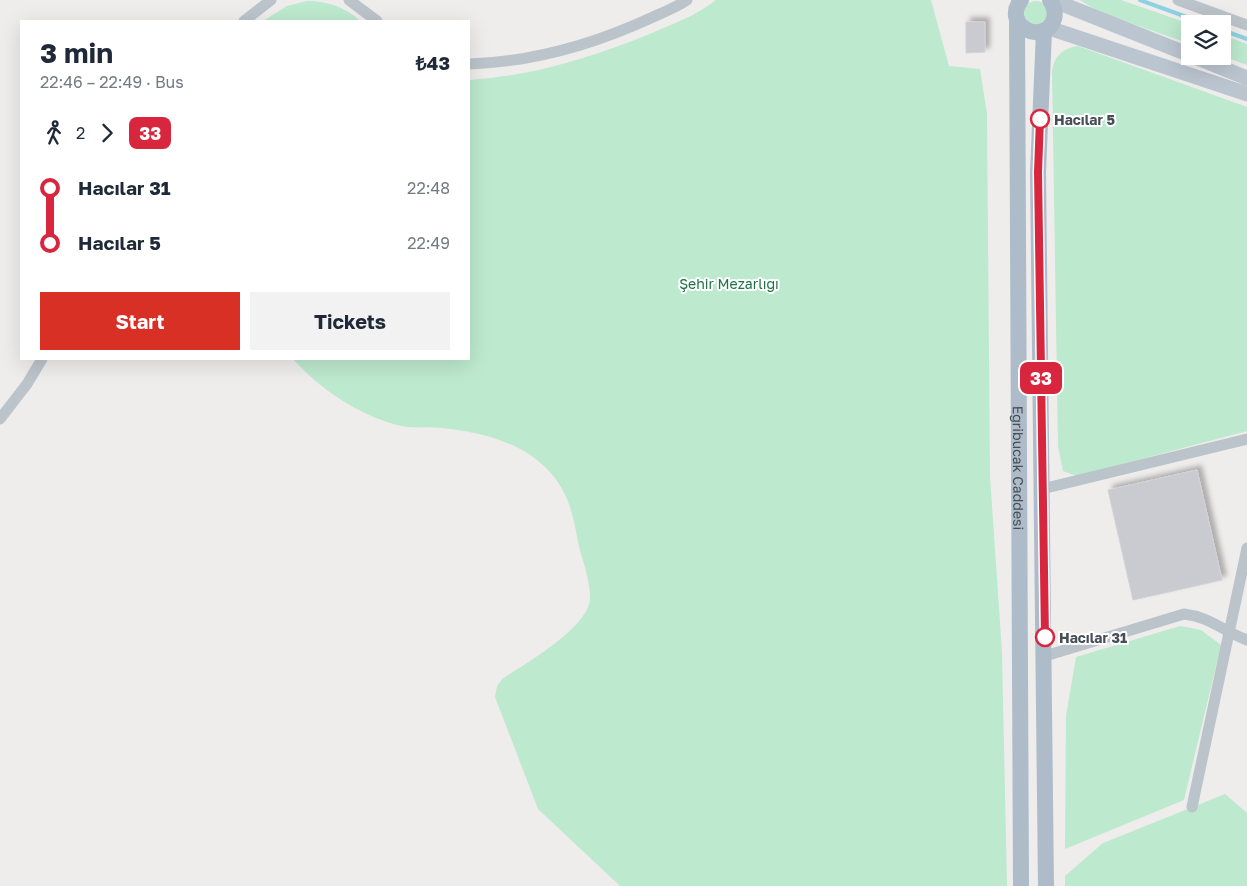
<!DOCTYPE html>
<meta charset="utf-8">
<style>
body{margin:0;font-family:"Golos Text",sans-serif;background:#f2f2f3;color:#1f2937;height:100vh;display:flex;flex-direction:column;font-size:19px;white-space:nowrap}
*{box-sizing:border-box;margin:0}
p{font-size:16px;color:#747a83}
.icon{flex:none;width:28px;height:28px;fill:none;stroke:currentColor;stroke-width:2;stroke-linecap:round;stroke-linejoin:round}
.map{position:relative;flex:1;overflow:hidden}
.panel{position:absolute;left:20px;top:20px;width:450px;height:340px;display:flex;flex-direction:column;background:#fff;border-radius:0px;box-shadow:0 5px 20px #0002}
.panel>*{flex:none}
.badge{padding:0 10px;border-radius:8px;font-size:18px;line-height:32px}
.controls{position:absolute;left:1181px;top:15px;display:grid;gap:10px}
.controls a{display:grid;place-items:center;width:50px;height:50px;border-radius:0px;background:#fff;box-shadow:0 5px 20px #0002;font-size:25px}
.map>.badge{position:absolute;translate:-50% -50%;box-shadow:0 0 0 2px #fff}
.legs{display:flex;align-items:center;gap:8px;height:55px;padding:0 20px;font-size:16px}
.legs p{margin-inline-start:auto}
.overview{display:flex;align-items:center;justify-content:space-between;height:85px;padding:0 20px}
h1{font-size:28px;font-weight:700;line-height:38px}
.cta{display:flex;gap:10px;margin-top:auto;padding:10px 20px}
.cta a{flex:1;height:58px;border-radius:0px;background:#d93025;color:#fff;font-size:20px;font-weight:700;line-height:58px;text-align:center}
.cta a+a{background:#f2f2f3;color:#1f2937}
ul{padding:0 20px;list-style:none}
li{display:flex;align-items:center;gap:18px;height:55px;font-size:19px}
li i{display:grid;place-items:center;width:8px;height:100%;margin:0 6px;background:currentColor}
li i::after{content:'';width:12px;height:12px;margin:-6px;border:4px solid;border-radius:50%;background:#fff}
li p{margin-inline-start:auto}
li:first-child i{background:linear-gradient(#0000 50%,currentColor 0)}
li:last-child i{background:linear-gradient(currentColor 50%,#0000 0)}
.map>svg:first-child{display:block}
.green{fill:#bde9ce}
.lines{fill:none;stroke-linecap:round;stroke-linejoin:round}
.stream{stroke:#8ed2e2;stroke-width:4}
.building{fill:#cacbd1;stroke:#d0d2d7;filter:url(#shadow)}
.street{stroke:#bbc4ca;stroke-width:11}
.secondary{stroke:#bbc5cf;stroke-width:15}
.primary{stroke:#aebcc9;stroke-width:16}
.line-1-casing{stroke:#fff;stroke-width:11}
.line-1{stroke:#d7263d;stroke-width:8}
.stop-1-dot{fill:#fff;stroke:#d7263d;stroke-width:2.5}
.labels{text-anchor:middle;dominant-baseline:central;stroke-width:4;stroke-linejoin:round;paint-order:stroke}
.stop-label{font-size:14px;font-weight:bold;fill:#464f57;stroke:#fff;text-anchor:start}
.park-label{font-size:14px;fill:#1f7147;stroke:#fff}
.street-label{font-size:14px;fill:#464f57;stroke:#fff}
</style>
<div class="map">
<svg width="1247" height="886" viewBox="0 0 1247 886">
<defs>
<filter id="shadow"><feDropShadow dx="4.5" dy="-4.5" stdDeviation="2.5" flood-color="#0004"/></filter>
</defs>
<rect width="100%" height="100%" fill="#efecec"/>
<path class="green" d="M 716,0 L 931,0 L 949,66 L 980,69 L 987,114 L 990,476 L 1002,652 L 1007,886 L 620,886 L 538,809 L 495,697 L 497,686 L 502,679 C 525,664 588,628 590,599 C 591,587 584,563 580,551 C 576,534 574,515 567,499 C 546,449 492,433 442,428 C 428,426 411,429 397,425 C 357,414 320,389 293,359 L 469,359 L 469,80 C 532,76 594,57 652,33 C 675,23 697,15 716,0 Z
M 1080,0 L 1121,0 L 1190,24 L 1190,44 L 1099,12 Z
M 307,1 C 328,1 345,7 360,21 L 263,21 L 287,6 Z
M1024 13a12 12 0 1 1 24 0a12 12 0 1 1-24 0Z
M 1223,35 L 1247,44 L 1247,65 L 1223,56 Z
M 1078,46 L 1247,107 L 1247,431 L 1077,476 L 1063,471 L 1058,446 L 1052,71 C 1054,56 1063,48 1078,46 Z
M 1180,626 L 1201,630 L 1221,645 L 1184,800 L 1065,849 L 1066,716 L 1076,657 Z
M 1225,794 L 1247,813 L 1247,886 L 1065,886 L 1065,876 L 1103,843 Z"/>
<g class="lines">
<path class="stream" d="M 1140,0 L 1206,24
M 1222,30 L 1247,39"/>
</g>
<path class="building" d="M 966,22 L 985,22 L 985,52 L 966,53 Z
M 1197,470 L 1222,580 L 1133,600 L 1108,490 Z"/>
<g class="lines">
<path class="street" d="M 349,0 L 377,21
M 1178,0 L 1247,25
M 244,21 L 271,0
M 469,64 C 532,62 595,44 653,17 C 664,12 677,7 687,0
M 0,419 L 27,384 L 42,359
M 1042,489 L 1247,439
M 1045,656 L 1184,614 C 1210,617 1223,631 1247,640
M 1192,807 L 1247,548"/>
<path class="secondary" d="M 1052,0 L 1190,55
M 1049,28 L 1247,94
M 1193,56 L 1247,78"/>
<g class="primary">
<path d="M 1021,0 C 1001,26 1045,47 1054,19 C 1056,12 1054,6 1050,0"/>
<path id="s1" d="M 1017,19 L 1021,886"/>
<path d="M 1044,31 L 1038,172 L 1046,886"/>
</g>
</g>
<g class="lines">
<defs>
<path id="line-1" d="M 1040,119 L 1038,172 L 1045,637"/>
</defs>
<use href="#line-1" class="line-1-casing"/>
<use href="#line-1" class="line-1"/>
</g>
<g class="stop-1-dot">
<circle cx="1040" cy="119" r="9"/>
<circle cx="1045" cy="637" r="9"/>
</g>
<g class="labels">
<g class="stop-label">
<text x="1054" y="119">Hacılar 5</text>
<text x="1059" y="637">Hacılar 31</text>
</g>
<g class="park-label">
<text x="729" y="283">Şehir Mezarlığı</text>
</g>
<g class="street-label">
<text stroke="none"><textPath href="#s1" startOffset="449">Eğribucak Caddesi</textPath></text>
</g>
</g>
</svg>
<div class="controls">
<a><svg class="icon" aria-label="layers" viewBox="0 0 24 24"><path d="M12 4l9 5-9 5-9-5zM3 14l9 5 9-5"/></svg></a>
</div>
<b class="badge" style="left:1041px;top:378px;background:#d7263d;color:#fff">33</b>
<section class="panel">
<div class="overview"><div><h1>3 min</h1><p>22:46 – 22:49 · Bus</p></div><b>₺43</b></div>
<div class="legs"><svg class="icon" aria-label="walk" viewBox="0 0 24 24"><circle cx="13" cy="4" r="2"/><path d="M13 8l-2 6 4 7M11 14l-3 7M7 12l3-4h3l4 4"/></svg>2<svg class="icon" aria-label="forward" viewBox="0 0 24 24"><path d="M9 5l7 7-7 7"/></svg><b class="badge" style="background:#d7263d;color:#fff">33</b></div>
<ul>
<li><i style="color:#d7263d"></i><b>Hacılar 31</b><p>22:48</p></li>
<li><i style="color:#d7263d"></i><b>Hacılar 5</b><p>22:49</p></li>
</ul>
<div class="cta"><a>Start</a><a>Tickets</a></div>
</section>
</div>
